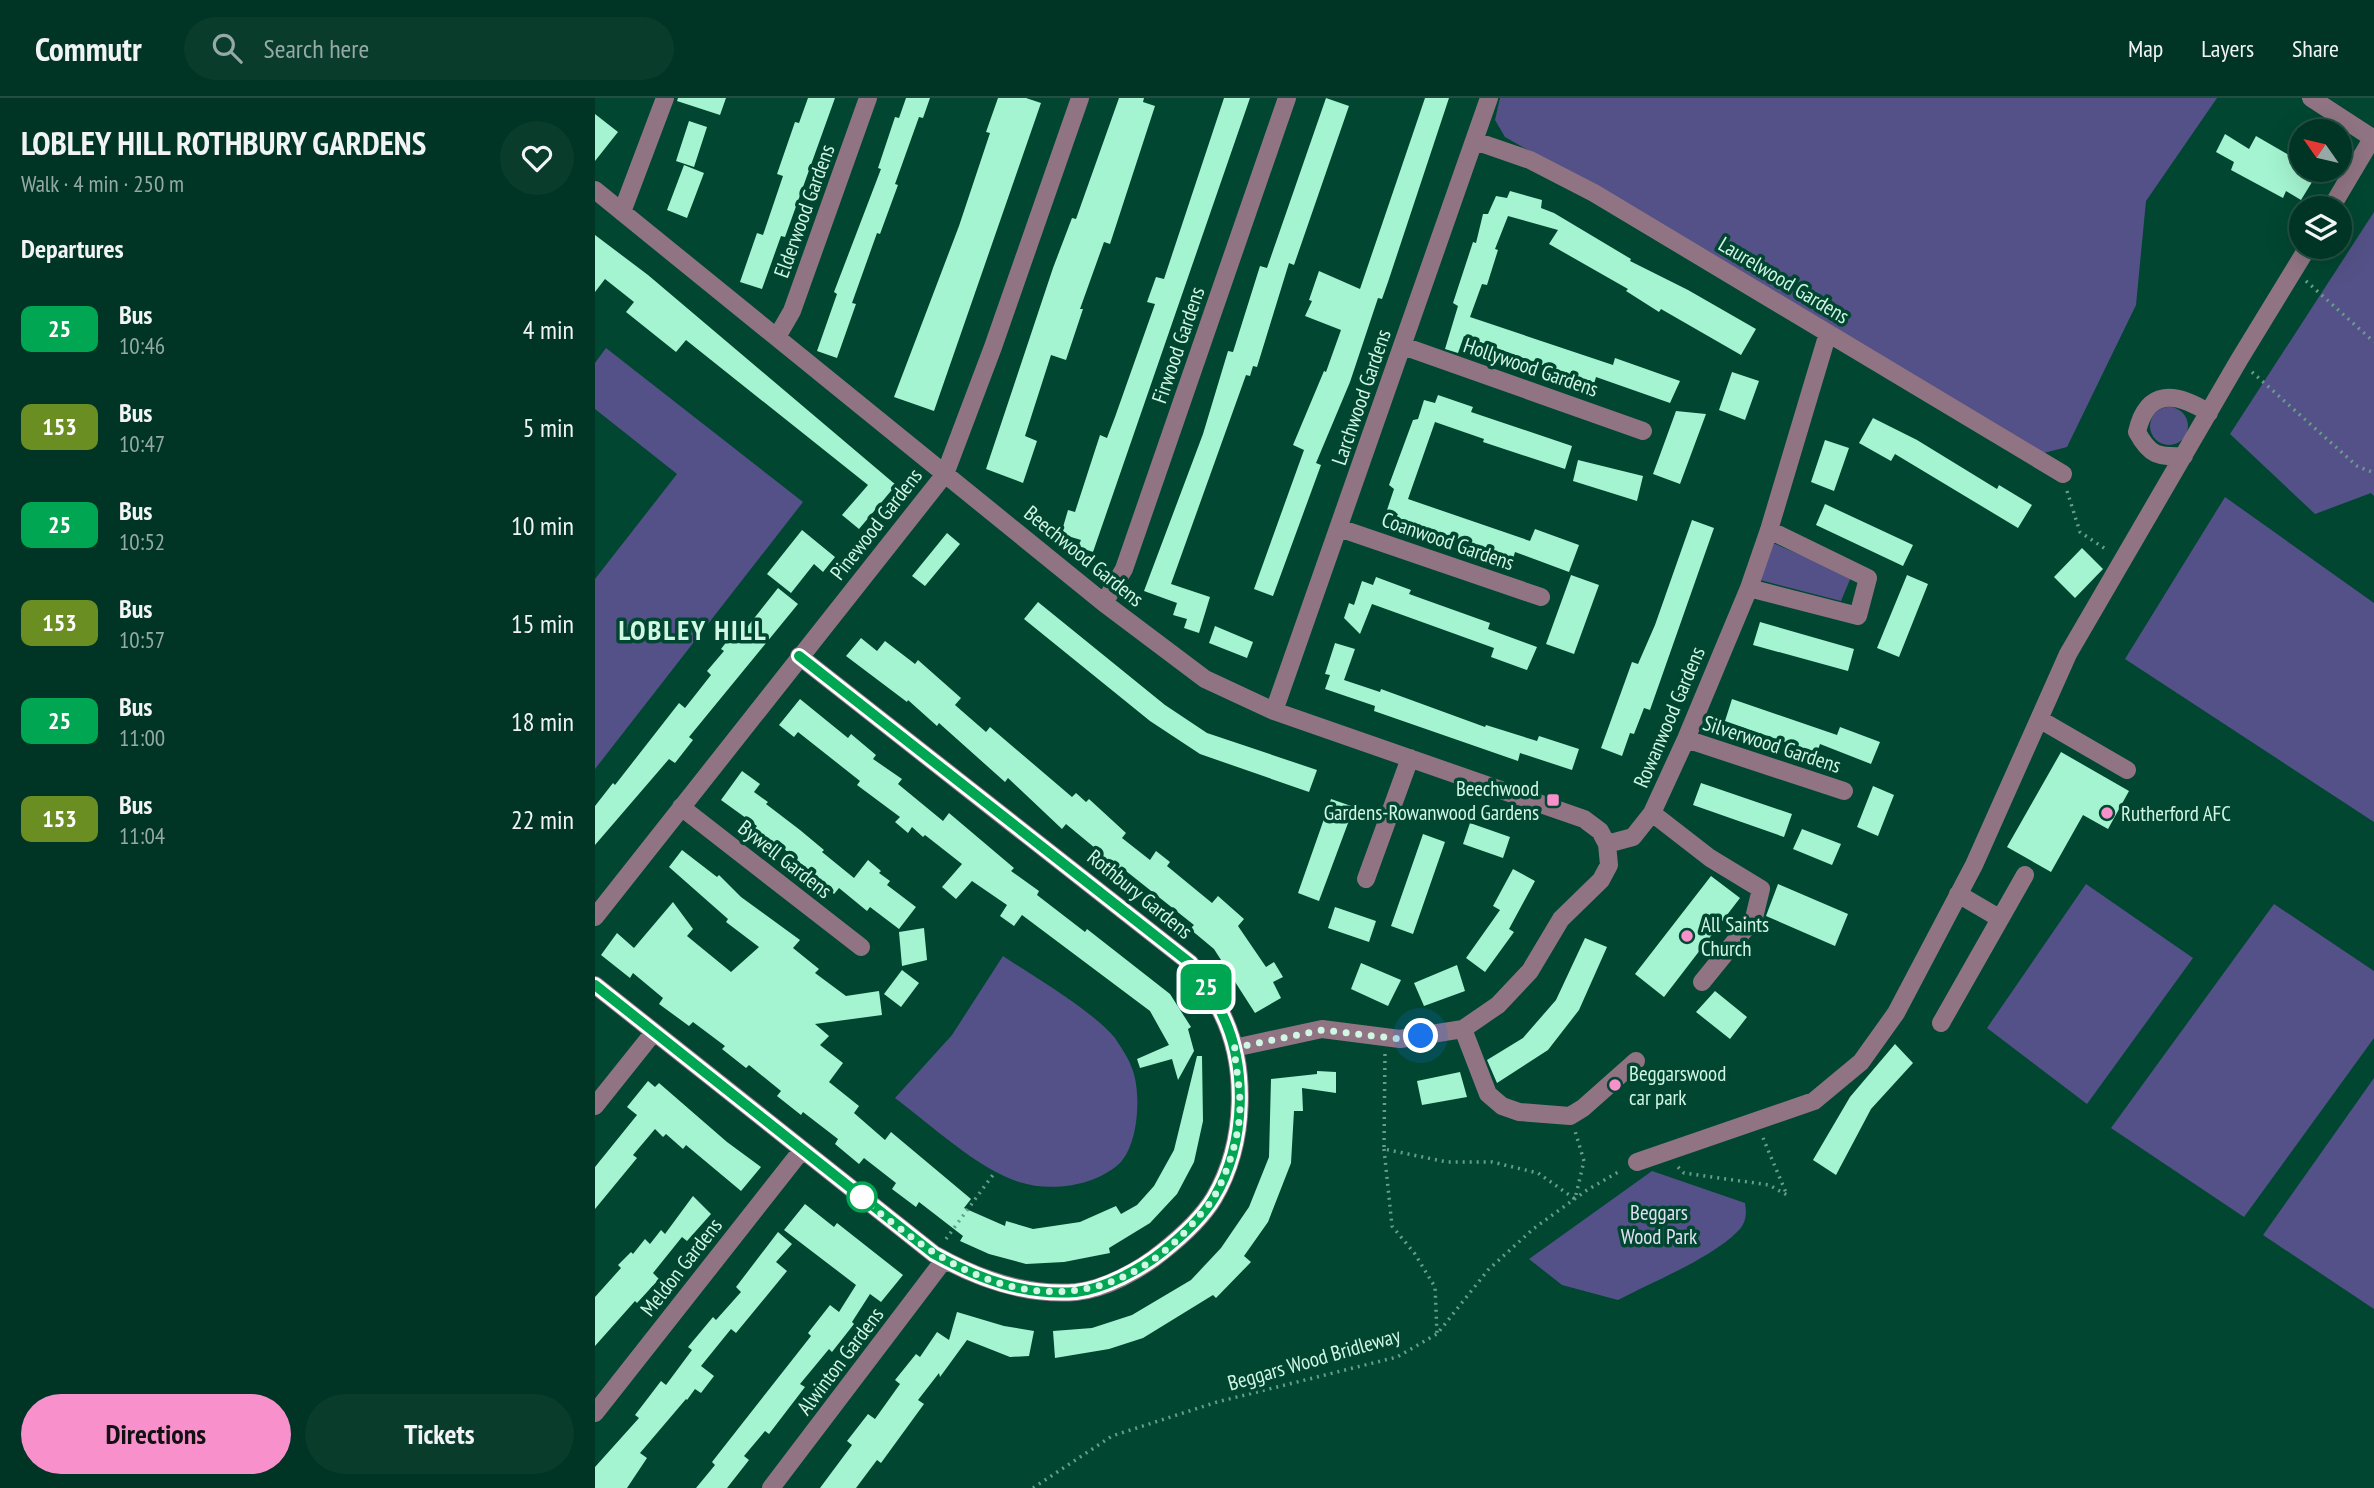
<!DOCTYPE html>
<meta charset="utf-8">
<style>
body{margin:0;font-family:"PT Sans Narrow",sans-serif;background:#0a3c2c;color:#f1f3f6;height:100vh;display:flex;flex-direction:column;font-size:26px;white-space:nowrap}
*{box-sizing:border-box;margin:0}
p{font-size:23px;color:#95aaa6}
.icon{flex:none;width:38px;height:38px;fill:none;stroke:currentColor;stroke-width:2;stroke-linecap:round;stroke-linejoin:round}
.map{position:relative;flex:1;overflow:hidden}
.drawer{display:flex;flex-direction:column;background:#003424;width:595px}
.drawer>*{flex:none}
.badge{padding:0 14px;border-radius:10px;font-size:24px;line-height:46px}
.needle{width:46px;rotate:304deg}
.fabs{position:absolute;left:1694px;top:21px;display:grid;gap:14px}
.fabs a{display:grid;place-items:center;width:63px;height:63px;border-radius:50%;background:#003424;box-shadow:0 7px 28px #0002,0 0 0 2px #224f41;font-size:35px}
.you{position:absolute;width:35px;height:35px;margin:-18px;border:5px solid #fff;border-radius:50%;background:#1a73e8;box-shadow:0 0 0 10px #1a73e833}
.map>.badge{position:absolute;translate:-50% -50%;box-shadow:0 0 0 4px #fff}
h2{padding:0 21px;font-size:26px;line-height:63px}
.round{display:grid;place-items:center;flex:none;width:74px;height:74px;border-radius:37px;background:#0a3c2c}
.overview{display:flex;align-items:center;justify-content:space-between;height:119px;padding:0 21px}
h1{font-size:33px;font-weight:800;line-height:52px}
.action{display:flex;gap:14px;margin-top:auto;padding:14px 21px}
.action a{flex:1;height:80px;border-radius:42px;background:#f890cc;color:#111;font-size:28px;font-weight:800;line-height:80px;text-align:center}
.action a+a{background:#0a3c2c;color:#f1f3f6}
ul{padding:0;list-style:none}
li{display:flex;align-items:center;gap:21px;height:98px;padding:0 21px}
li div{flex:1}
li b{display:block;font-size:26px}
li em{font-style:normal}
li .badge{min-width:77px;font-weight:700;text-align:center}
header{display:flex;align-items:center;gap:42px;box-sizing:border-box;height:98px;padding:0 35px;background:#003424;border-bottom:2px solid #224f41}
header strong{font-size:33px}
nav{display:flex;gap:38px;margin-inline-start:auto;font-size:24px}
.search{width:490px;height:63px;background:#0a3c2c;display:flex;align-items:center;gap:18px;box-sizing:border-box;padding:0 24px;border-radius:38px;color:#95aaa6;font-size:26px}
main{display:flex;flex:1;min-height:0}
.map>svg:first-child{display:block}
.green{fill:#545188}
.building{fill:#a4f4d1}
.lines{fill:none;stroke-linecap:round;stroke-linejoin:round}
.path{stroke:#679d89;stroke-width:3.5;stroke-dasharray:2 5;stroke-linecap:butt}
.minor{stroke:#907483;stroke-width:18}
.line-casing{stroke:#fff;stroke-width:16}
.line{stroke:#00a651;stroke-width:10}
.walk{stroke:#d0f6e4;stroke-width:7;stroke-dasharray:0 12.6}
.poi-dot{fill:#f890cc;stroke:#004630;stroke-width:2.5}
.stop-dot{fill:#fff;stroke:#00a651;stroke-width:3.5}
.labels{text-anchor:middle;dominant-baseline:central;stroke-width:7;stroke-linejoin:round;paint-order:stroke}
.street-label{font-size:21px;fill:#d0f6e4;stroke:#004630}
.poi-label{font-size:21px;fill:#d0f6e4;stroke:#004630;text-anchor:start}
.park-label{font-size:21px;fill:#e0e0f2;stroke:#004630}
.district-label{font-size:28px;font-weight:bold;letter-spacing:2px;fill:#d0f6e4;stroke:#004630}
</style>
<header>
<strong>Commutr</strong>
<div class="search"><svg class="icon" aria-label="search" viewBox="0 0 24 24"><circle cx="10" cy="10" r="6"/><path d="M15 15l6 6"/></svg>Search here</div>
<nav><a>Map</a><a>Layers</a><a>Share</a></nav>
</header>
<main>
<section class="drawer">
<div class="overview"><div><h1>LOBLEY HILL ROTHBURY GARDENS</h1><p>Walk · 4 min · 250 m</p></div><a class="round"><svg class="icon" aria-label="heart" viewBox="0 0 24 24"><path d="M12 20l-8-8c-3-5 5-10 8-4 3-6 11-1 8 4z"/></svg></a></div>
<h2>Departures</h2>
<ul>
<li><span class="badge" style="background:#00a651;color:#fff">25</span><div><b>Bus</b><p>10:46</p></div><em>4 min</em></li>
<li><span class="badge" style="background:#6b8e23;color:#fff">153</span><div><b>Bus</b><p>10:47</p></div><em>5 min</em></li>
<li><span class="badge" style="background:#00a651;color:#fff">25</span><div><b>Bus</b><p>10:52</p></div><em>10 min</em></li>
<li><span class="badge" style="background:#6b8e23;color:#fff">153</span><div><b>Bus</b><p>10:57</p></div><em>15 min</em></li>
<li><span class="badge" style="background:#00a651;color:#fff">25</span><div><b>Bus</b><p>11:00</p></div><em>18 min</em></li>
<li><span class="badge" style="background:#6b8e23;color:#fff">153</span><div><b>Bus</b><p>11:04</p></div><em>22 min</em></li>
</ul>
<div class="action"><a>Directions</a><a>Tickets</a></div>
</section>
<div class="map">
<svg width="1779" height="1390" viewBox="0 0 1779 1390">
<rect width="100%" height="100%" fill="#004630"/>
<path class="green" d="M 905,0 L 1622,0 L 1551,103 L 1541,207 L 1472,349 L 1449,355 L 1169,187 L 910,39 L 900,22 Z
M 1779,114 L 1779,398 L 1776,395 L 1720,416 L 1635,336 Z
M 11,250 L 208,404 L 0,671 L 0,481 L 82,376 L 0,311 L 0,265 Z
M1555 328a19 19 0 1 1 38 0a19 19 0 1 1-38 0Z
M 1630,399 L 1779,505 L 1779,724 L 1530,561 Z
M 1178,445 L 1256,479 L 1246,503 L 1165,482 Z
M 1491,786 L 1598,860 L 1492,1006 L 1392,930 Z
M 1679,806 L 1779,873 L 1779,940 L 1649,1119 L 1516,1030 Z
M 408,858 C 438,878 498,913 520,940 C 525,948 533,959 536,968 C 547,991 544,1046 525,1065 C 499,1089 455,1094 424,1084 C 383,1071 336,1027 300,1000 L 357,937 Z
M 1779,980 L 1779,1211 L 1668,1137 Z
M 1057,1073 L 1150,1105 C 1152,1116 1151,1126 1142,1134 C 1115,1161 1057,1184 1023,1202 L 967,1187 L 934,1161 Z"/>
<path class="building" d="M 83,0 L 131,0 L 125,17 L 82,3 Z
M 213,0 L 240,0 L 190,139 L 186,138 L 167,191 L 145,184 L 162,135 L 168,137 L 188,78 L 182,76 L 200,24 L 204,25 Z
M 311,0 L 335,0 L 328,20 L 324,19 L 300,86 L 303,87 L 285,136 L 282,135 L 257,205 L 261,206 L 242,260 L 222,253 L 242,196 L 239,194 L 286,71 L 283,70 L 300,19 L 304,20 Z
M 403,0 L 431,0 L 446,5 L 339,313 L 299,299 L 364,128 L 395,35 L 391,34 Z
M 524,0 L 549,0 L 548,4 L 560,8 L 515,146 L 509,144 L 485,211 L 488,211 L 471,262 L 456,257 L 430,338 L 442,343 L 428,385 L 391,371 L 458,170 L 477,120 L 481,121 Z
M 629,0 L 655,0 L 498,454 L 483,449 L 486,442 L 466,436 L 473,412 L 480,414 L 505,337 L 512,340 L 520,319 L 560,206 L 552,204 L 561,179 L 569,181 Z
M 731,0 L 754,8 L 699,167 L 694,165 L 662,269 L 658,268 L 655,278 L 651,277 L 576,486 L 615,499 L 604,535 L 589,530 L 592,521 L 578,517 L 582,505 L 549,493 L 608,336 L 633,253 L 638,254 L 665,168 L 672,170 Z
M 830,0 L 854,0 L 793,184 L 787,201 L 783,200 L 755,284 L 721,365 L 726,367 L 678,498 L 659,491 L 709,352 L 698,347 L 729,273 L 731,274 L 746,232 L 710,218 L 717,203 L 714,202 L 724,173 L 765,191 Z
M 0,16 L 23,34 L 0,63 Z
M 94,23 L 112,29 L 99,69 L 81,63 Z
M 1630,36 L 1654,51 L 1661,38 L 1706,64 L 1706,78 L 1717,84 L 1706,102 L 1691,93 L 1688,100 L 1636,72 L 1639,64 L 1621,54 Z
M 89,67 L 109,75 L 92,120 L 72,112 Z
M 915,93 L 947,102 L 946,110 L 959,115 L 1036,161 L 1035,163 L 1093,192 L 1161,231 L 1146,257 L 1066,211 L 1064,214 L 1031,193 L 1033,191 L 954,146 L 963,132 L 913,118 L 900,151 L 903,152 L 892,187 L 887,186 L 875,219 L 1018,267 L 1020,260 L 1085,283 L 1075,305 L 1001,279 L 999,286 L 869,238 L 863,255 L 850,251 L 863,208 L 858,205 L 878,144 L 881,145 L 888,116 L 893,116 L 901,98 L 912,100 Z
M 0,137 L 53,177 L 301,387 L 264,431 L 247,417 L 273,387 L 91,242 L 81,254 L 31,214 L 39,204 L 10,181 L 0,194 Z
M 1137,274 L 1164,283 L 1150,322 L 1124,312 Z
M 843,297 L 878,309 L 876,314 L 977,348 L 970,371 L 888,344 L 889,341 L 840,324 L 813,401 L 935,443 L 940,431 L 984,447 L 974,474 L 920,454 L 917,464 L 896,456 L 897,452 L 801,420 L 803,416 L 792,412 L 799,391 L 794,387 L 818,322 L 823,321 L 829,302 L 840,305 Z
M 1081,313 L 1111,316 L 1085,386 L 1058,376 Z
M 1278,320 L 1322,342 L 1402,391 L 1404,387 L 1437,407 L 1423,430 L 1300,356 L 1296,363 L 1264,345 Z
M 1230,342 L 1254,350 L 1239,393 L 1216,384 Z
M 983,362 L 1048,378 L 1042,403 L 978,383 Z
M 1230,406 L 1318,447 L 1308,468 L 1221,427 Z
M 1097,422 L 1119,430 L 1055,612 L 1049,610 L 1039,636 L 1035,635 L 1027,658 L 1006,650 L 1037,564 L 1043,566 L 1060,527 Z
M 207,432 L 240,459 L 228,474 L 219,466 L 196,495 L 172,476 Z
M 352,435 L 365,446 L 330,488 L 317,478 Z
M 1487,450 L 1508,471 L 1480,500 L 1459,479 Z
M 976,477 L 1004,487 L 979,556 L 951,546 Z
M 1312,477 L 1333,486 L 1304,559 L 1282,550 Z
M 781,479 L 816,492 L 814,496 L 895,525 L 893,531 L 942,549 L 932,572 L 896,559 L 899,550 L 777,506 L 765,536 L 749,520 L 754,505 L 759,507 L 767,483 L 778,487 Z
M 183,490 L 203,506 L 94,639 L 98,642 L 80,665 L 74,661 L 0,747 L 0,708 L 18,685 L 20,687 L 84,605 L 90,610 L 116,577 L 112,573 L 129,553 L 126,551 L 147,524 L 153,528 Z
M 443,504 L 570,607 L 612,635 L 722,672 L 714,694 L 605,656 L 555,623 L 429,521 Z
M 1165,524 L 1259,551 L 1253,573 L 1158,547 Z
M 620,528 L 658,544 L 652,560 L 614,545 Z
M 266,540 L 282,553 L 290,543 L 320,566 L 323,562 L 366,600 L 360,607 L 391,634 L 395,629 L 477,699 L 481,695 L 491,704 L 494,701 L 531,735 L 527,740 L 555,762 L 561,753 L 575,764 L 572,768 L 617,805 L 623,798 L 649,821 L 643,828 L 671,869 L 679,864 L 688,879 L 678,884 L 686,900 L 660,915 L 619,851 L 595,831 L 599,827 L 526,769 L 523,772 L 499,752 L 500,750 L 471,726 L 467,731 L 413,680 L 410,684 L 344,625 L 342,628 L 313,602 L 312,604 L 251,558 Z
M 740,545 L 760,551 L 749,582 L 785,594 L 786,591 L 890,629 L 891,627 L 942,643 L 944,638 L 984,651 L 977,672 L 925,655 L 923,663 L 779,613 L 780,608 L 730,591 L 735,577 L 730,576 Z
M 205,601 L 253,640 L 256,636 L 281,657 L 278,661 L 307,681 L 303,686 L 348,723 L 354,715 L 419,770 L 416,773 L 444,793 L 442,797 L 490,834 L 492,831 L 575,896 L 596,929 L 593,931 L 599,953 L 583,982 L 577,961 L 545,970 L 542,961 L 574,947 L 555,913 L 427,817 L 419,828 L 405,818 L 412,807 L 377,783 L 361,801 L 347,789 L 367,766 L 330,737 L 328,739 L 317,729 L 313,735 L 300,724 L 305,719 L 262,687 L 265,683 L 203,634 L 199,639 L 184,627 Z
M 1137,601 L 1242,637 L 1245,629 L 1285,644 L 1276,666 L 1225,646 L 1222,655 L 1130,623 Z
M 1466,654 L 1534,693 L 1513,731 L 1488,717 L 1456,774 L 1412,749 Z
M 147,673 L 165,686 L 159,694 L 173,704 L 171,706 L 205,732 L 229,752 L 227,754 L 259,780 L 273,762 L 286,773 L 284,775 L 295,783 L 292,787 L 321,809 L 304,831 L 275,809 L 272,813 L 244,790 L 239,796 L 186,748 L 183,751 L 159,732 L 162,728 L 126,702 Z
M 1106,685 L 1197,716 L 1189,739 L 1098,707 Z
M 1278,688 L 1299,697 L 1283,738 L 1262,729 Z
M 736,701 L 759,709 L 724,803 L 703,795 Z
M 875,725 L 915,739 L 908,760 L 868,746 Z
M 1207,731 L 1246,746 L 1237,767 L 1198,751 Z
M 828,736 L 850,744 L 818,836 L 796,828 Z
M 87,752 L 122,779 L 124,777 L 146,799 L 205,842 L 198,850 L 224,871 L 220,875 L 251,898 L 284,893 L 287,917 L 220,926 L 234,938 L 225,947 L 248,965 L 234,984 L 264,1008 L 259,1015 L 290,1042 L 296,1034 L 376,1101 L 369,1110 L 410,1128 L 411,1123 L 438,1131 L 485,1124 L 521,1108 L 526,1116 L 542,1107 L 559,1088 L 579,1052 L 602,958 L 607,958 L 608,1023 L 599,1064 L 582,1096 L 555,1125 L 514,1150 L 515,1155 L 469,1164 L 431,1166 L 394,1156 L 365,1143 L 368,1138 L 324,1104 L 321,1109 L 297,1091 L 301,1085 L 269,1060 L 264,1066 L 240,1046 L 243,1041 L 208,1014 L 206,1017 L 182,998 L 186,993 L 154,967 L 151,970 L 127,951 L 130,948 L 98,924 L 94,928 L 64,906 L 68,900 L 38,875 L 35,880 L 6,857 L 22,835 L 39,850 L 78,804 L 98,831 L 92,838 L 136,874 L 164,849 L 131,824 L 133,821 L 74,769 Z
M 918,771 L 940,783 L 914,831 L 919,834 L 890,874 L 871,860 L 905,812 L 898,808 Z
M 1116,778 L 1145,800 L 1069,899 L 1040,876 Z
M 1183,786 L 1253,816 L 1240,848 L 1171,818 Z
M 740,809 L 781,823 L 774,844 L 733,830 Z
M 329,830 L 332,862 L 307,868 L 304,834 Z
M 990,840 L 1012,849 L 984,912 L 953,952 L 902,985 L 892,962 L 928,940 L 961,902 Z
M 766,865 L 806,882 L 793,908 L 756,891 Z
M 862,867 L 870,893 L 829,908 L 819,885 Z
M 307,872 L 324,885 L 306,909 L 289,896 Z
M 1120,893 L 1152,919 L 1135,941 L 1101,914 Z
M 1300,946 L 1318,965 L 1276,1011 L 1241,1077 L 1218,1062 L 1255,999 Z
M 722,973 L 741,974 L 741,995 L 707,990 L 708,1013 L 699,1013 L 696,1065 L 673,1124 L 649,1158 L 656,1164 L 621,1200 L 618,1197 L 548,1240 L 514,1251 L 460,1260 L 458,1233 L 497,1230 L 537,1217 L 596,1182 L 626,1150 L 654,1109 L 674,1059 L 676,981 L 722,976 Z
M 865,974 L 872,999 L 827,1007 L 822,983 Z
M 53,983 L 60,989 L 64,985 L 132,1044 L 166,1069 L 146,1093 L 91,1047 L 88,1051 L 71,1036 L 68,1039 L 60,1031 L 38,1057 L 42,1060 L 0,1111 L 0,1069 L 42,1017 L 32,1009 Z
M 98,1098 L 116,1116 L 92,1143 L 87,1139 L 58,1175 L 64,1181 L 42,1205 L 40,1203 L 0,1248 L 0,1199 L 26,1170 L 23,1167 L 36,1154 L 38,1156 L 50,1141 L 55,1146 L 66,1132 L 70,1136 Z
M 210,1106 L 239,1129 L 242,1125 L 308,1177 L 286,1204 L 275,1196 L 257,1224 L 259,1226 L 237,1254 L 234,1251 L 205,1286 L 210,1289 L 174,1336 L 170,1333 L 149,1358 L 154,1362 L 132,1390 L 101,1390 L 120,1367 L 117,1364 L 216,1238 L 213,1235 L 235,1207 L 244,1214 L 261,1187 L 189,1132 Z
M 183,1134 L 197,1146 L 181,1164 L 192,1173 L 141,1235 L 136,1231 L 106,1268 L 119,1278 L 106,1295 L 100,1291 L 92,1302 L 91,1301 L 45,1355 L 52,1360 L 32,1390 L 0,1390 L 0,1369 L 44,1320 L 40,1317 L 66,1283 L 71,1287 L 97,1252 L 93,1249 L 118,1219 L 121,1222 L 146,1194 L 141,1189 Z
M 362,1214 L 409,1228 L 439,1233 L 434,1258 L 415,1259 L 372,1242 L 345,1279 L 344,1275 L 323,1302 L 329,1306 L 286,1365 L 282,1362 L 261,1390 L 225,1390 L 257,1347 L 252,1343 L 273,1316 L 280,1321 L 305,1286 L 300,1282 L 321,1256 L 325,1259 L 342,1234 L 354,1242 Z"/>
<g class="lines">
<path class="path" d="M 1711,183 L 1779,244
M 1657,274 L 1762,368 L 1779,375
M 1472,393 L 1485,434 L 1512,452
M 790,956 L 789,1051 L 852,1064 L 897,1064 L 943,1075 L 980,1101 L 989,1063 L 980,1033
M 789,1051 L 797,1128 L 820,1156 L 840,1189 L 842,1235
M 1083,1069 L 1089,1075 L 1174,1087 L 1192,1097 L 1168,1040
M 351,1141 L 400,1074
M 438,1390 L 517,1338 L 622,1304 L 802,1259 L 842,1236 L 893,1172 L 938,1131 L 992,1092 L 1025,1073"/>
<path class="minor" d="M 1716,0 L 1779,41
M 880,43 L 935,62 L 999,95 L 1468,376
M 0,92 L 509,505 L 610,581 L 679,613 L 989,721 L 1005,733 L 1012,746
M 1736,110 L 1778,39
M 27,114 L 70,0
M 182,239 L 197,213 L 273,0
M 808,248 L 1048,333
M 1589,358 C 1563,359 1555,358 1542,334 C 1552,290 1581,294 1614,315
M 744,430 L 946,499
M 1154,490 L 1263,518 L 1273,480 L 1174,432
M 509,505 L 529,471 L 692,0
M 679,613 L 894,0
M 1444,621 L 1532,672
M 1091,641 L 1249,693
M 86,709 L 266,849
M 1057,715 L 1115,760 L 1166,791 L 1159,820 L 1107,884
M 771,781 L 815,660
M 1363,796 L 1404,820
M 0,819 L 350,376 L 398,249 L 485,0
M 0,887 L 339,1156 C 383,1181 430,1198 481,1194 C 511,1191 545,1172 567,1154 C 586,1139 607,1120 619,1100 C 651,1045 654,966 624,910 C 616,894 605,880 595,865 L 204,558
M 1346,925 L 1430,777
M 868,931 L 893,996 L 907,1008 L 924,1014 L 975,1018 L 988,1010 L 1041,963
M 639,950 L 727,931 L 805,941 L 868,931 L 903,907 L 935,873 L 966,821 L 1006,782 L 1014,767 L 1012,746 L 1038,739 L 1057,715 L 1091,641 L 1154,490 L 1174,432 L 1233,235
M 0,1008 L 59,934
M 1042,1064 L 1219,1003 L 1266,964 L 1301,915 L 1379,767 L 1473,556 L 1644,262 L 1713,149
M 0,1315 L 207,1052
M 176,1390 L 349,1162"/>
</g>
<g class="lines">
<defs>
<path id="line" d="M 0,887 L 339,1156 C 384,1181 429,1198 481,1194 C 509,1191 546,1171 567,1154 C 586,1139 607,1120 619,1100 C 651,1046 654,966 624,910 C 616,894 605,880 595,865 L 204,558"/>
</defs>
<use href="#line" class="line-casing"/>
<use href="#line" class="line"/>
<path class="walk" d="M 267,1099 C 277,1110 297,1124 311,1135 C 406,1208 514,1222 599,1124 C 605,1116 614,1108 619,1099 C 633,1074 645,1037 645,1008 C 645,989 641,969 639,950 L 727,932 L 805,941 L 826,938"/>
</g>
<g class="poi-dot">
<rect x="951" y="695" width="14" height="14" rx="3.5"/>
<circle cx="1512" cy="715" r="7"/>
<circle cx="1092" cy="838" r="7"/>
<circle cx="1020" cy="987" r="7"/>
</g>
<circle class="stop-dot" cx="267" cy="1099" r="14"/>
<g class="labels">
<g class="street-label">
<text transform="translate(209 113) rotate(-70)">Elderwood Gardens</text>
<text transform="translate(1189 182) rotate(31)">Laurelwood Gardens</text>
<text transform="translate(583 247) rotate(-71)">Firwood Gardens</text>
<text transform="translate(936 269) rotate(19)">Hollywood Gardens</text>
<text transform="translate(766 299) rotate(-71)">Larchwood Gardens</text>
<text transform="translate(281 426) rotate(-52)">Pinewood Gardens</text>
<text transform="translate(853 443) rotate(19)">Coanwood Gardens</text>
<text transform="translate(489 458) rotate(39)">Beechwood Gardens</text>
<text transform="translate(1074 619) rotate(-67)">Rowanwood Gardens</text>
<text transform="translate(1177 646) rotate(18)">Silverwood Gardens</text>
<text transform="translate(190 761) rotate(38)">Bywell Gardens</text>
<text transform="translate(545 796) rotate(39)">Rothbury Gardens</text>
<text transform="translate(86 1169) rotate(-52)">Meldon Gardens</text>
<text transform="translate(719 1261) rotate(-16)">Beggars Wood Bridleway</text>
<text transform="translate(245 1263) rotate(-53)">Alwinton Gardens</text>
</g>
<g class="poi-label">
<text x="944" y="690" text-anchor="end">Beechwood<tspan x="944" dy="24">Gardens-Rowanwood Gardens</tspan></text>
<text x="1526" y="715">Rutherford AFC</text>
<text x="1106" y="826">All Saints<tspan x="1106" dy="24">Church</tspan></text>
<text x="1034" y="975">Beggarswood<tspan x="1034" dy="24">car park</tspan></text>
</g>
<g class="park-label">
<text x="1064" y="1114">Beggars<tspan x="1064" dy="24">Wood Park</tspan></text>
</g>
<g class="district-label">
<text x="98" y="531">LOBLEY HILL</text>
</g>
</g>
</svg>
<div class="fabs">
<a><svg class="needle" viewBox="-14 -14 28 28"><path d="M0-13l5 13h-10z" fill="#e53935"/><path d="M0 13l5-13h-10z" fill="#95aaa6"/></svg></a>
<a><svg class="icon" aria-label="layers" viewBox="0 0 24 24"><path d="M12 4l9 5-9 5-9-5zM3 14l9 5 9-5"/></svg></a>
</div>
<div class="you" style="left:826px;top:938px"></div>
<b class="badge" style="left:611px;top:889px;background:#00a651;color:#fff">25</b>
</div>
</main>
